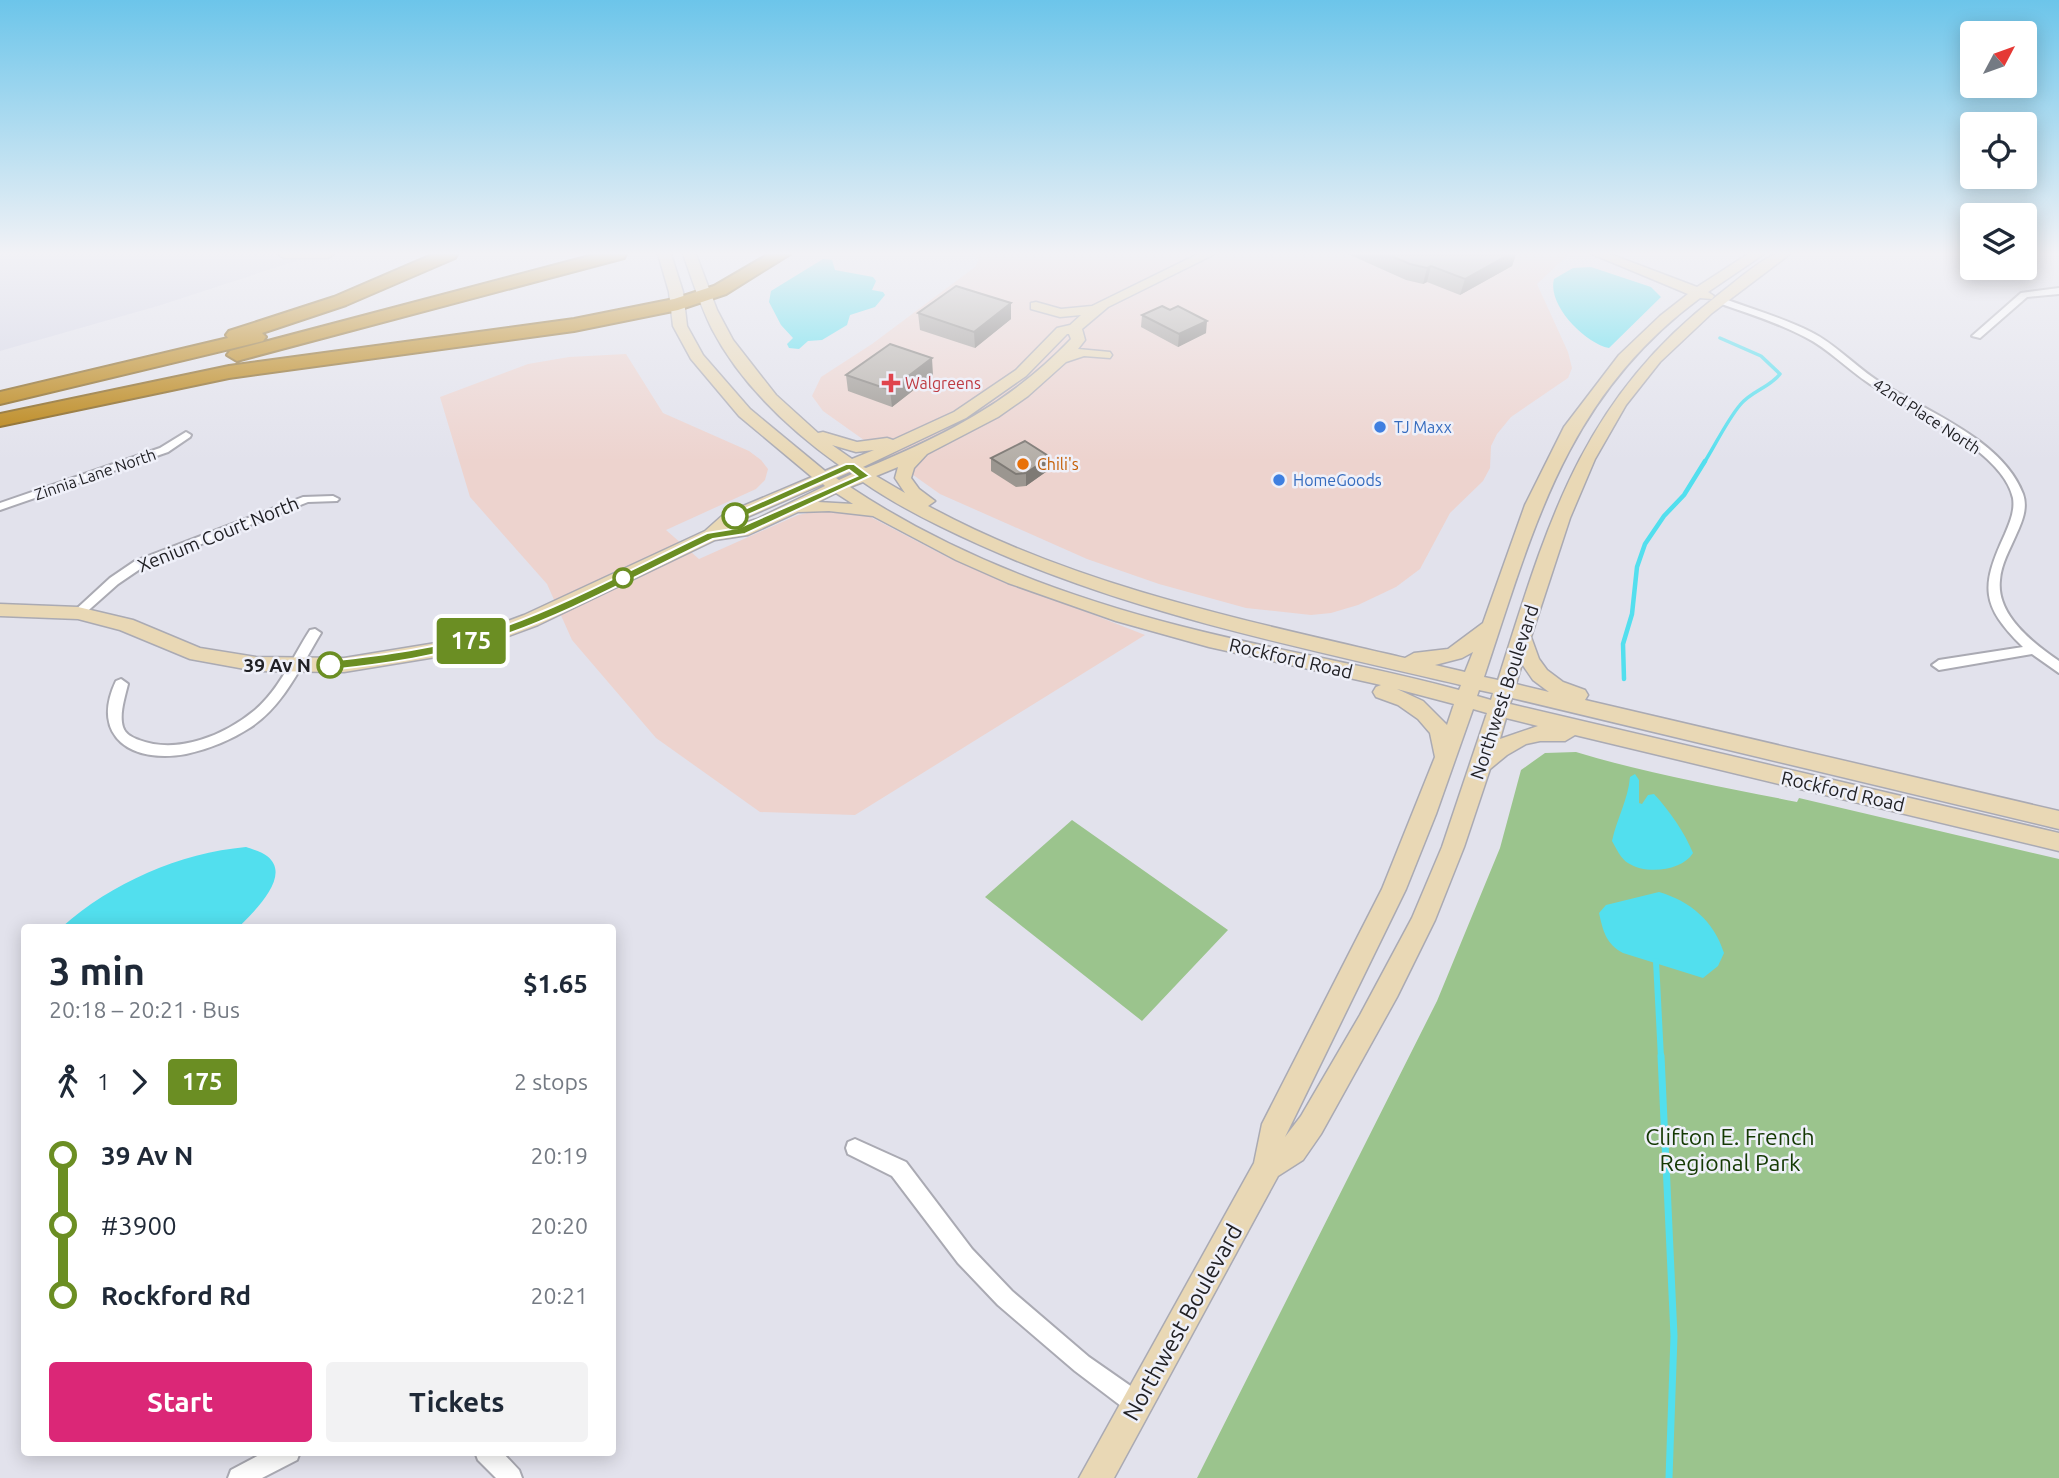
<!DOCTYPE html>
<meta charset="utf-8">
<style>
body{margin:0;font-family:Ubuntu,sans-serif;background:#f2f2f3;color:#1f2937;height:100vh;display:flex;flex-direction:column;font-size:26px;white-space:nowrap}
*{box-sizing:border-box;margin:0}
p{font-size:23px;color:#747a83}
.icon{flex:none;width:38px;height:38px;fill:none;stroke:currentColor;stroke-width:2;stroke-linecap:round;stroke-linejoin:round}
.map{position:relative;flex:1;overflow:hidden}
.details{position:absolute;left:21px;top:924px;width:595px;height:532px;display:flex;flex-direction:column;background:#fff;border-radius:7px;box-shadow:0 4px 18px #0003}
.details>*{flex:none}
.badge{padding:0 14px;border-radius:5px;font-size:24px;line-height:46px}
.needle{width:46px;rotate:49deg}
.tools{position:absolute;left:1960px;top:21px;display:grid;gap:14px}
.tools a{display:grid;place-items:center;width:77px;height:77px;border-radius:7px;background:#fff;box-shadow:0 4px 18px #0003;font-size:35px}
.map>.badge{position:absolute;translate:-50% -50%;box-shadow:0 0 0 4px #fff}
.legs{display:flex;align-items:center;gap:10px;height:77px;padding:0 28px;font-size:23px}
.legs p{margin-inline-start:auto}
.overview{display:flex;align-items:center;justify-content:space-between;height:119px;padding:0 28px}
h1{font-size:38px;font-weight:700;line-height:52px}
.cta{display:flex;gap:14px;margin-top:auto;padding:14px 28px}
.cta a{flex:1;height:80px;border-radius:7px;background:#db2777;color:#fff;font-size:28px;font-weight:700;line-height:80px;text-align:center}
.cta a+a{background:#f2f2f3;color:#1f2937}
ul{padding:0 28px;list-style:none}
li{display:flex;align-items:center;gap:24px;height:70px;font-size:26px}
li i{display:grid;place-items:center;width:10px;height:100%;margin:0 9px;background:currentColor}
li i::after{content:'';width:18px;height:18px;margin:-9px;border:5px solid;border-radius:50%;background:#fff}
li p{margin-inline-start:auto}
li:first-child i{background:linear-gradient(#0000 50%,currentColor 0)}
li:last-child i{background:linear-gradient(currentColor 50%,#0000 0)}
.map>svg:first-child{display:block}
.commercial{fill:#edd3ce}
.built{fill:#d5d6e6}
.green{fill:#9bc48d}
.water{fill:#52dfee}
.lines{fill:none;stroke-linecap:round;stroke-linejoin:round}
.stream-far3{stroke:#52dfee;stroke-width:3.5}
.stream-far2{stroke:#52dfee;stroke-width:4.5}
.stream-far1{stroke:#52dfee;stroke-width:6}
.stream{stroke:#52dfee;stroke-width:7}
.street-casing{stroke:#aaaab3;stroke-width:4}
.secondary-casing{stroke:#aaaab3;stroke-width:3}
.highway-casing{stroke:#825d12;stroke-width:4}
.street{fill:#fff;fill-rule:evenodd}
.secondary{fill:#e9d8b5;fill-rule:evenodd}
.highway{fill:#b77e07;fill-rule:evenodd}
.wall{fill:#9b9690}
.shaded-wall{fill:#7e7a75}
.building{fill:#b4aea7;stroke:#7e7a75;stroke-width:2}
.line-1{fill:#6b8e23;stroke:#fff;stroke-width:2}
.health-dot{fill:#e0444e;stroke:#eff0f9;stroke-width:2.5}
.shop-dot{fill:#3f7fe0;stroke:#eff0f9;stroke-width:2.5}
.food-dot{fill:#e8710a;stroke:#eff0f9;stroke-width:2.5}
.stop-1-dot{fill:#fff;stroke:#6b8e23;stroke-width:3.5}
.labels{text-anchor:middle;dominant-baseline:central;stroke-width:5;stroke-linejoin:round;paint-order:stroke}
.far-health-label{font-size:16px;fill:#be3a42;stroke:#eff0f9;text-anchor:start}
.far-street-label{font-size:16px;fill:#212125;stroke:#eff0f9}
.far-shop-label{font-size:16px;fill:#366cbe;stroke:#eff0f9;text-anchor:start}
.far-food-label{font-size:16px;fill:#c56008;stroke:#eff0f9;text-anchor:start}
.street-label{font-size:19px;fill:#212125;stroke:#eff0f9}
.stop-label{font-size:19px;font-weight:bold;fill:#212125;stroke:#eff0f9;text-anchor:end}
.near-park-label{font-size:23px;fill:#143903;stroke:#eff0f9}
.near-street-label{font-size:23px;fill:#212125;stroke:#eff0f9}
</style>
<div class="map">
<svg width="2059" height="1478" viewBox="0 0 2059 1478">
<rect width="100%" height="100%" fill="#e2e2ec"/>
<path class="commercial" d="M 972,254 L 1569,254 L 1537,284 L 1568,352 L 1572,368 L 1568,378 L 1511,417 L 1497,434 L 1491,446 L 1490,468 L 1483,481 L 1450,513 L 1420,569 L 1396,587 L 1358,605 L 1331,613 L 1311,615 L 1246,608 L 1159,584 L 1087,559 L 940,494 L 823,411 L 812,396 L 821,377 L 872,344 L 975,267 L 979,260 Z
M 626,354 L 663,413 L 749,451 L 761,460 L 768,469 L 765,480 L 756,489 L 666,530 L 699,559 L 798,515 L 826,509 L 863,513 L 949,558 L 1145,635 L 855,815 L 760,812 L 656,738 L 572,640 L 547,584 L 470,497 L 440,397 L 528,364 L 569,357 Z"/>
<path class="built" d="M 0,254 L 317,254 L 161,305 L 0,351 Z"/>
<path class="green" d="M 1576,752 C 1648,774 1723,787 1797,802 L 1799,798 L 2059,859 L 2059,1478 L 1197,1478 L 1437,1001 L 1500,848 L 1521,770 L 1545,753 Z
M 1072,820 L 1228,930 L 1142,1021 L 985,897 Z"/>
<path class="water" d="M 823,259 L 832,260 L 835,270 L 873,277 L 876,281 L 872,290 L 883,292 L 885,295 L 875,307 L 850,315 L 847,325 L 822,340 L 808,341 L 799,349 L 789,348 L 787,344 L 793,338 L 781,325 L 769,302 L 771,291 Z
M 1591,267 L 1651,287 L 1661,297 L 1609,348 C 1585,343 1547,305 1554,279 L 1573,268 Z
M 1635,774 L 1639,780 L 1639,803 L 1642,804 L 1648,795 L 1654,794 C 1669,810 1685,833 1693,853 C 1682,871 1646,875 1628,863 C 1621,859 1616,848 1612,841 C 1617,818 1628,800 1630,777 Z
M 246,847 C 252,849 262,852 267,856 C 293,876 253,912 239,927 L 62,927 C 111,883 180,853 246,847 Z
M 1659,892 C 1690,901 1714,921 1724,953 L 1718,966 L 1703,978 L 1623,953 C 1606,944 1603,931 1599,913 L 1606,905 Z"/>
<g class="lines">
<path class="stream-far3" d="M 1704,463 C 1716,444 1726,422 1740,405 C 1751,391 1769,388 1780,374 L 1761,356 L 1720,338"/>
<path class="stream-far2" d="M 1624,679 L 1623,644 L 1632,614 L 1637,567 L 1645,544 L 1664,516 L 1684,495 L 1705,461"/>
<path class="stream-far1" d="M 1656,961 L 1661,1058"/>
<path class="stream" d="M 1661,1056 L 1674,1336 L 1669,1478"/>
<defs>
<path id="street" d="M 2059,288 L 2059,294 L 2027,297 L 1980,338 L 1972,336 L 2021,293 Z
M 1716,298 L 1722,298 C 1752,309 1783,318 1811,332 C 1835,344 1853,364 1875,379 C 1922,410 2002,438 2023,494 C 2028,508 2022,522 2016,535 C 2010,549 2001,564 2000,580 C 1996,615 2033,643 2059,661 L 2059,673 L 2032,654 L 1939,670 L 1932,665 L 1939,660 L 2023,647 C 1980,605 1981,586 2005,534 C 2010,522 2015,511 2013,498 C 2003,450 1908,409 1870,384 C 1847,369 1829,349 1805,337 C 1777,322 1746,313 1716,302 Z
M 186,432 L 191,435 L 190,437 L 168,452 L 0,510 L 0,503 L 160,448 Z
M 333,496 L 339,499 L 337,501 L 308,502 L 143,567 L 118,584 L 82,616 L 78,617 L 72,613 L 110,578 L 135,561 L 303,497 Z
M 315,629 L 321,633 C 301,666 284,705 251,727 C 231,740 209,749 186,754 C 134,764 89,738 116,681 L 121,679 L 128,684 C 125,697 119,714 123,727 C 125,734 133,738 139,740 C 178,755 225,735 255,710 C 280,689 293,656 310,630 Z
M 855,1139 L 906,1162 L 972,1249 L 1012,1291 L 1089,1357 L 1145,1396 L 1148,1404 L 1145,1412 L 1137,1415 L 1129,1412 L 1075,1371 L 998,1305 L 958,1263 L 892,1176 L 848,1154 L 846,1148 L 848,1142 Z
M 265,1452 L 300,1452 L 297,1460 L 262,1478 L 228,1478 L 231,1470 Z
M 475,1452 L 502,1452 L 519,1470 L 522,1478 L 496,1478 L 478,1460 Z"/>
<path id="secondary" d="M 278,254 L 334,254 L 328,258 L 284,258 Z
M 658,254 L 671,254 L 683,292 L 687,326 L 703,355 L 750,409 L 825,471 L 839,465 C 790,430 740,383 712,329 C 700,305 692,279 683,254 L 696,254 L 717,310 L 733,340 L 776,395 L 818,433 L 823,432 L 857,442 L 887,438 L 893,440 L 954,412 L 1016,370 L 1057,328 L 1070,325 L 1081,315 L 1060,317 L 1031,309 L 1031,303 L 1036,302 L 1061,309 L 1092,306 L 1198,254 L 1215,254 L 1108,307 L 1082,329 L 1085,340 L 1078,349 L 1110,352 L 1112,355 L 1110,358 L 1084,356 L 1066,362 L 1028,396 L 998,417 L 927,454 L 914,468 L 911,478 L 919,489 L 935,501 L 928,506 C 1075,586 1243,620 1405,658 L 1414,653 L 1448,649 L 1483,623 L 1525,505 L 1564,427 L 1619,355 L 1660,316 L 1688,294 L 1592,254 L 1610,254 L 1697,287 L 1748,254 L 1764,254 L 1708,292 L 1714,296 L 1712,299 L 1700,298 C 1566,397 1534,527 1484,677 L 1498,680 C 1548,522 1581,401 1718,295 C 1733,284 1758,261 1774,255 C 1779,253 1786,254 1790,254 L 1712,313 L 1660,362 L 1626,405 L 1595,459 L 1570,518 L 1531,637 L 1539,659 L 1547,670 L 1563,682 L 1585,690 L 1588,695 L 1585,700 L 2059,811 L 2059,829 L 1512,698 L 1510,704 L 2059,833 L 2059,851 L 1575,735 L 1565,741 L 1540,741 L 1526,744 L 1507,755 L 1490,769 L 1464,847 L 1435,920 L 1397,997 L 1321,1134 L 1303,1160 L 1278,1176 L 1114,1478 L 1079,1478 L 1254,1163 L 1262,1124 L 1382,889 L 1435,757 L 1430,733 L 1418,719 L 1398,705 L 1376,697 L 1373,692 L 1376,687 L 1381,685 L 1209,647 L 1116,621 L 1008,583 L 956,560 L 873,516 L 829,511 L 798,512 L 748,535 L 715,540 L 538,625 L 495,641 L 442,656 L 344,672 L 256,671 L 190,659 L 120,630 L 78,619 L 0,616 L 0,604 L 78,607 L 133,620 L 200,648 L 256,657 L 344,658 L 442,642 L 481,631 L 524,615 L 705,531 L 724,514 L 812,477 L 739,416 L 691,359 L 673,326 L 669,292 ZM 1067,334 L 1069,334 L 1071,339 C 1010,403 945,435 866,468 L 863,467 L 966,418 L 1026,376 ZM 832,445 L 856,452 L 874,450 L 852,459 ZM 898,467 L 895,478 L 905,493 L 876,476 ZM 850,472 L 852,474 L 839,480 L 836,478 ZM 863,482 C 899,507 940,527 980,545 C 1133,614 1299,647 1461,685 L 1459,690 C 1367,665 1273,650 1180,626 C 1066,597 949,553 850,487 ZM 823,484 L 825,486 L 757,519 L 729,528 L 736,522 ZM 836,493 L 853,504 L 818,502 ZM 1473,652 L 1465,672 L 1435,665 L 1462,658 ZM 1522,664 L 1533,680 L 1549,692 L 1516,684 ZM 1397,689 L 1454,704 L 1447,725 L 1423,701 ZM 1479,690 L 1493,693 L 1491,700 L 1477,696 ZM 1473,709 L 1487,713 L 1442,847 L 1412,918 L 1360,1015 L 1301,1116 L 1285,1137 L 1406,889 L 1436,814 ZM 1506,718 L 1538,726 L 1500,739 Z"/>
<path id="highway" d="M 434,254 L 457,254 L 455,258 L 346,305 L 262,333 L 266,337 L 263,341 L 0,404 L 0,392 L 228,338 L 226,335 L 229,331 L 334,297 Z
M 597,254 L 626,254 L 624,258 L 244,359 L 237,361 L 227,355 L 230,351 Z
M 769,254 L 790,254 L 726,294 L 678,310 L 574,331 L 229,378 L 0,426 L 0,414 L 229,366 L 574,319 L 674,299 L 714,286 Z"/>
</defs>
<use href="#street" class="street-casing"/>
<use href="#secondary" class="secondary-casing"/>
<use href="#highway" class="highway-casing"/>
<use href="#street" class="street"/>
<use href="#secondary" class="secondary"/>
<use href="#highway" class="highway"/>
</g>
<path class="wall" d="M 1348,254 L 1516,254 L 1512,266 L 1460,295 L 1427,282 L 1423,284 L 1406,280 Z
M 1011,303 L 1011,319 L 975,348 L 920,330 L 918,313 Z
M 1142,315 L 1206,333 L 1178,347 L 1141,327 Z
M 846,375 L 933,375 L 892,407 L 848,391 Z
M 991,458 L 1050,469 L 1026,486 L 1016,487 L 991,471 Z"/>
<path class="shaded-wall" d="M 1510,254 L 1516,254 L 1512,266 L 1460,295 L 1465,279 Z
M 1431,266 L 1427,282 L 1423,284 L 1427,268 Z
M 1011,303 L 1011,319 L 975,348 L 974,332 Z
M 1207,321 L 1206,333 L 1178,347 L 1179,334 Z
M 932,358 L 933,375 L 892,407 L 890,390 Z
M 1050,457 L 1050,469 L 1026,486 L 1026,473 Z"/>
<path class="building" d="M 1387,254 L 1510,254 L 1465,279 L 1431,266 L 1427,268 L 1410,264 Z
M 956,286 L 1011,303 L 974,332 L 918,313 Z
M 1162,306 L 1170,310 L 1178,306 L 1207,321 L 1179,334 L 1142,315 Z
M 890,344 L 932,358 L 890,390 L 846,375 Z
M 1025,441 L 1050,457 L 1026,473 L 1016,474 L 991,458 Z"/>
<linearGradient id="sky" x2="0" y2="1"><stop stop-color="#6cc5ea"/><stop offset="0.55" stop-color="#f2f2f6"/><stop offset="1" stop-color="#f2f2f6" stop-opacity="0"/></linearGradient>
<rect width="2059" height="461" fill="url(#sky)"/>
<path class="line-1" d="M 846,464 L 854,464 L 870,476 L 745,534 L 713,539 C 641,573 569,614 493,639 C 441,656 385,664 330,670 L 324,665 L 330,661 C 383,655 437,648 488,632 C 563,607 635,567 707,533 L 738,528 L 857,476 L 849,470 L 739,519 L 729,516 Z"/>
<path class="health-dot" d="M887.5 372.5h7v7h7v7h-7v7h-7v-7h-7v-7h7z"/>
<g class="shop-dot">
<circle cx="1380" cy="427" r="7"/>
<circle cx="1279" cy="480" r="7"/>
</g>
<circle class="food-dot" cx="1023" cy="464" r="7"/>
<g class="stop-1-dot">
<circle cx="735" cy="516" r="12"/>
<circle cx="623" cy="578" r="9"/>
<circle cx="330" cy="665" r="12"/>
</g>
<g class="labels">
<g class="far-health-label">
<text x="905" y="383">Walgreens</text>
</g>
<g class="far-street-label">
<text transform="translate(1927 416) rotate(33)">42nd Place North</text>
<text transform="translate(95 474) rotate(-19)">Zinnia Lane North</text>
</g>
<g class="far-shop-label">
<text x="1394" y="427">TJ Maxx</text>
<text x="1293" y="480">HomeGoods</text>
</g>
<g class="far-food-label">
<text x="1037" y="464">Chili's</text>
</g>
<g class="street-label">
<text transform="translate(218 534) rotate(-22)">Xenium Court North</text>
<text transform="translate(1291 658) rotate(13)">Rockford Road</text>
<text transform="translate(1504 692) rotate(-72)">Northwest Boulevard</text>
<text transform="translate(1843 791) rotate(13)">Rockford Road</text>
</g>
<g class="stop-label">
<text x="311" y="665">39 Av N</text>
</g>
<g class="near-park-label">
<text x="1730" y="1136">Clifton E. French<tspan x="1730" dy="26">Regional Park</tspan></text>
</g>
<g class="near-street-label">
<text transform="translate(1182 1322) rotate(-61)">Northwest Boulevard</text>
</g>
</g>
</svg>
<div class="tools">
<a><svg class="needle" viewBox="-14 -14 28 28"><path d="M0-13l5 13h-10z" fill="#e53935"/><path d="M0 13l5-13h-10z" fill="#747a83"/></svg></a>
<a><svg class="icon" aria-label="locate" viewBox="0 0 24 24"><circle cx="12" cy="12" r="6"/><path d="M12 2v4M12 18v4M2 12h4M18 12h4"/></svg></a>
<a><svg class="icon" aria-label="layers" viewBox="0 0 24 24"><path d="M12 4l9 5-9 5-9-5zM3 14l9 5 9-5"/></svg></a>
</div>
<b class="badge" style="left:471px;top:641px;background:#6b8e23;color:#fff">175</b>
<section class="details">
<div class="overview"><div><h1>3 min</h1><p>20:18 – 20:21 · Bus</p></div><b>$1.65</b></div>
<div class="legs"><svg class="icon" aria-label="walk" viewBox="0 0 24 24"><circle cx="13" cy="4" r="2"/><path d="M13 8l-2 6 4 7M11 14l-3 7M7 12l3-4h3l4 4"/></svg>1<svg class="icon" aria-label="forward" viewBox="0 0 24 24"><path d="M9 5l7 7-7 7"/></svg><b class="badge" style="background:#6b8e23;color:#fff">175</b><p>2 stops</p></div>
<ul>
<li><i style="color:#6b8e23"></i><b>39 Av N</b><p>20:19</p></li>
<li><i style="color:#6b8e23"></i><span>#3900</span><p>20:20</p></li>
<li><i style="color:#6b8e23"></i><b>Rockford Rd</b><p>20:21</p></li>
</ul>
<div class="cta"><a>Start</a><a>Tickets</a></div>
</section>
</div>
